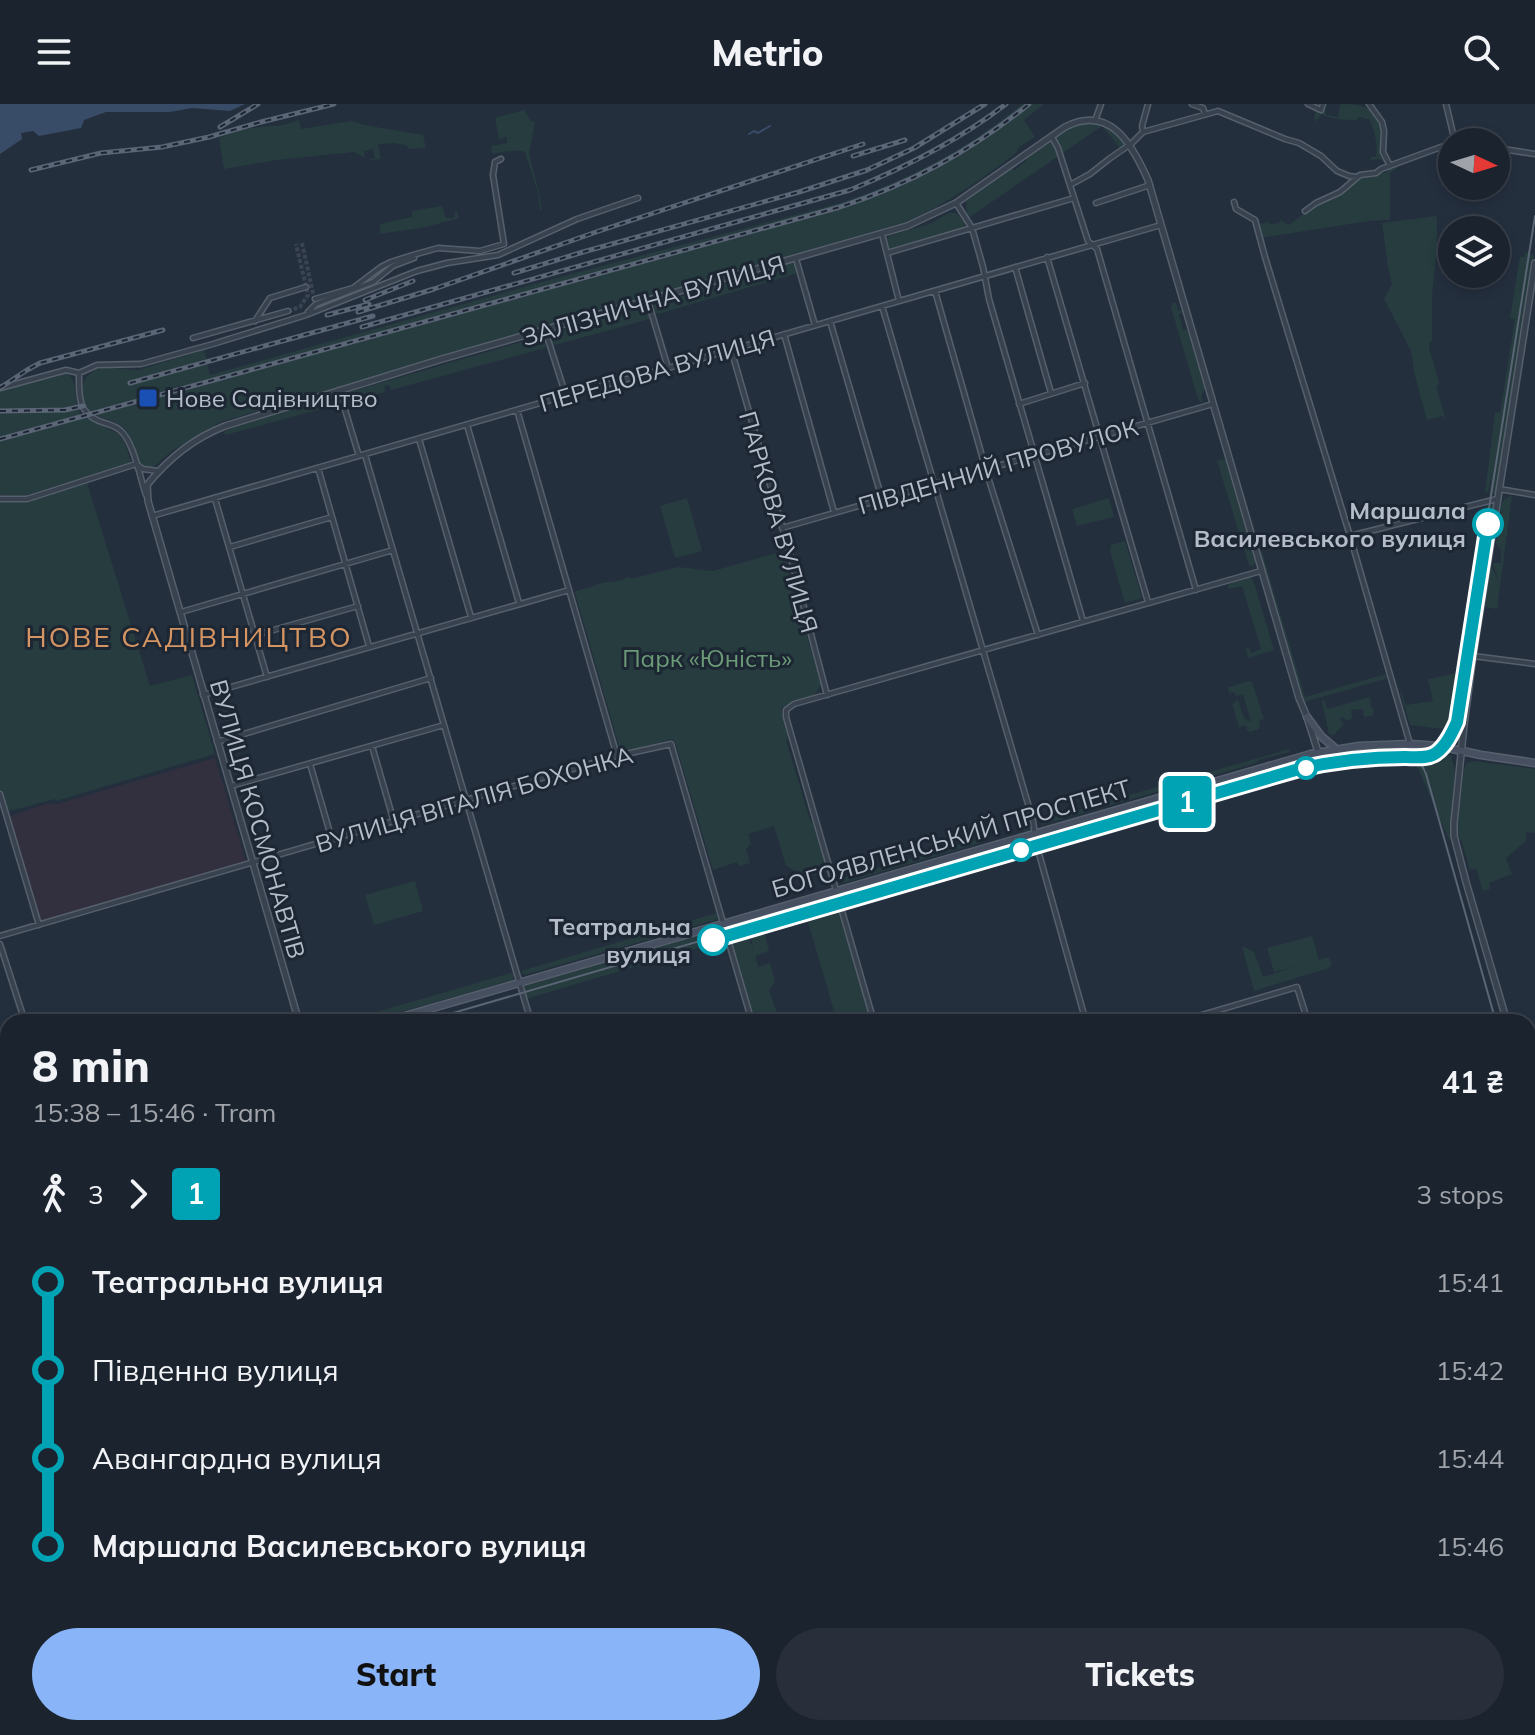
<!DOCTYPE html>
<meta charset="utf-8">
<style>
body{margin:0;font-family:Mulish,sans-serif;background:#282f3a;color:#f1f3f6;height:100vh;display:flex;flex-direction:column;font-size:30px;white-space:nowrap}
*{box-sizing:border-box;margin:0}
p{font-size:26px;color:#a0a4aa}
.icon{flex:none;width:44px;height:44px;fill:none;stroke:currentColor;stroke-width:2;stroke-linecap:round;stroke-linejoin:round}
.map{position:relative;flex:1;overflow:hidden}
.side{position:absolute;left:0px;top:910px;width:1536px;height:722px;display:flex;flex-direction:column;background:#1b232e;border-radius:24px 24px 0 0;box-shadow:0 4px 12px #0003,0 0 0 2px #39404a}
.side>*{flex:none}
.badge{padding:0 16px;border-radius:6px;font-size:28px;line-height:52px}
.needle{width:52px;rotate:94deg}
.controls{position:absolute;left:1438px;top:24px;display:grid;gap:16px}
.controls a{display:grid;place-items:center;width:72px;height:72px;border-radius:50%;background:#1b232e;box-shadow:0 4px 12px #0003,0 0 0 2px #39404a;font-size:40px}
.map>.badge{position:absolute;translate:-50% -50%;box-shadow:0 0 0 4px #fff}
.legs{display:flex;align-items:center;gap:12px;height:88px;padding:0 32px;font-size:26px}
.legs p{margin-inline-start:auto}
.overview{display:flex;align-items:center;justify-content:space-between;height:136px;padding:0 32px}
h1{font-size:44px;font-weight:800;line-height:60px}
.action{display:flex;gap:16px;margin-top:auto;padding:16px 32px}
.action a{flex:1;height:92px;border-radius:48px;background:#8ab4f8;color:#111;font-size:32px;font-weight:800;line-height:92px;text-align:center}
.action a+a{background:#282f3a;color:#f1f3f6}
ul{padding:0 32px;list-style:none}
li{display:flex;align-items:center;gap:28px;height:88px;font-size:30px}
li i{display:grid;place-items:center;width:12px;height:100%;margin:0 10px;background:currentColor}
li i::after{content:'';width:20px;height:20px;margin:-10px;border:6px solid;border-radius:50%;background:#1b232e}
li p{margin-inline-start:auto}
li:first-child i{background:linear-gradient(#0000 50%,currentColor 0)}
li:last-child i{background:linear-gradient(currentColor 50%,#0000 0)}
header{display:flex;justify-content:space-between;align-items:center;height:104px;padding:0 32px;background:#1b232e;font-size:36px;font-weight:800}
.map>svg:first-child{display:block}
.medical{fill:#32303f}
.green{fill:#263c3f}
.water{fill:#394c67}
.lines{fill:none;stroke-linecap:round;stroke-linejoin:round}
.stream{stroke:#394c67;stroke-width:2}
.minor-tunnel{stroke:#3a4453;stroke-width:4;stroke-dasharray:4 2;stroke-linecap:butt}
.minor-casing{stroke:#565f6c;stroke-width:7}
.tertiary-casing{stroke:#565f6c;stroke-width:8}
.secondary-casing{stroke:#565f6c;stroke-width:9}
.minor{stroke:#38414e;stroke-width:4}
.tertiary{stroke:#38414e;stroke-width:5}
.secondary{stroke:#465061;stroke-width:6}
.tram{stroke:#5a6575;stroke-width:2}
.rail-casing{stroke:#5a6575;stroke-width:5}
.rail{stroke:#1d2633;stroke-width:2;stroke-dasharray:6;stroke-linecap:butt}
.line-1-casing{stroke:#fff;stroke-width:18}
.line-1{stroke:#00a3b4;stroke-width:12}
.transit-dot{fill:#1a4fb4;stroke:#1d2633;stroke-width:3}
.stop-1-dot{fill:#fff;stroke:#00a3b4;stroke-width:4}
.labels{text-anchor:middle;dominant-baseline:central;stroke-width:6;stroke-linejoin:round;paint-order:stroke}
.street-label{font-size:24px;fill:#b4bcc9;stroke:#1d2633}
.poi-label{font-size:24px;fill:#b4bcc9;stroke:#1d2633;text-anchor:start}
.stop-label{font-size:24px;font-weight:bold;fill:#b4bcc9;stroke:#1d2633;text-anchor:end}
.park-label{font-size:24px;fill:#6b9a76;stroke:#1d2633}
.quarter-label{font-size:28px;letter-spacing:2px;fill:#d59563;stroke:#1d2633}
</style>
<header><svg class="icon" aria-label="menu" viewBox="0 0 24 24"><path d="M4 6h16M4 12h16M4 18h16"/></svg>Metrio<svg class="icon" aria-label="search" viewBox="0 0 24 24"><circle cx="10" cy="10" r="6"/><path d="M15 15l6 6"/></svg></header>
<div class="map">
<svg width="1535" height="1631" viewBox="0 0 1535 1631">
<rect width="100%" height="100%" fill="#242f3e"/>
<path class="medical" d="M 215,654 L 246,757 L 40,817 L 9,714 L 11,712 L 46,700 L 57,700 Z"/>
<path class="green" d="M 1022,0 L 1026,0 L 971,42 L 925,69 L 869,94 L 901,82 L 940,62 L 1010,17 L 1031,0 L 1044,0 L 1024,16 L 1035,33 L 1019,43 L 1016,49 C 980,76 946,101 905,118 L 220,318 L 173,346 L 152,364 C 132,363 136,337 124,324 C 116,317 104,315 94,310 L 841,104 L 856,98 L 253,264 L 184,283 L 183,281 L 92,309 L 84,298 L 82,282 L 87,272 L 95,266 L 104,263 L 138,266 L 204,246 L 210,271 L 553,175 L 840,99 C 907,77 968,45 1022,0 Z
M 1325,0 L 1326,11 L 1338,13 L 1340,0 C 1360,0 1380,2 1382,27 C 1383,39 1380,47 1385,58 L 1378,55 L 1371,56 L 1371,53 L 1376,53 C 1378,39 1375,28 1369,15 L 1363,15 L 1363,13 L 1357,14 L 1357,16 C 1345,16 1330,15 1321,10 L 1311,28 L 1317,15 L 1314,16 L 1316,5 L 1319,7 L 1319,11 L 1321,8 L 1323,8 L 1321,6 Z
M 524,6 L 531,17 L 535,18 L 529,50 L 539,89 L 542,106 L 540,106 L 538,89 L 525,48 C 515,45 503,48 492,50 L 491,42 L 507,39 L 507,33 L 499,35 L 495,14 Z
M 299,16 L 301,25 L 352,17 L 364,21 L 423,31 L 426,44 L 409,45 L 406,41 L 393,39 L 378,40 L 381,55 L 364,57 L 375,54 L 373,45 L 364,47 L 365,54 L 354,48 L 277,56 L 224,65 L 219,34 L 241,25 L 284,21 Z
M 1096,17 L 1112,25 L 1126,41 L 1121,45 L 1102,22 L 967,115 L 966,97 L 1012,65 L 1015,66 L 1026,57 L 1029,52 C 1052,35 1067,19 1096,17 Z
M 1397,62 L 1397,64 L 1390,69 L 1390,116 L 1369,117 L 1261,134 L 1257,118 L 1263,120 L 1267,117 L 1271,120 L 1279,119 L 1281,116 L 1289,121 L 1302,111 L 1304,106 L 1333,93 L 1360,72 L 1381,67 L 1383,69 L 1387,68 L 1386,65 Z
M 442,102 L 446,114 L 454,114 L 455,108 L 457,107 L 459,114 L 426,123 L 380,130 L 380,120 L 412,113 L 412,107 Z
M 949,109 L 956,109 L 965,119 L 963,125 L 890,145 L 887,143 L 884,137 L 889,132 L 932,119 Z
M 1437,112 L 1437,144 L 1432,192 L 1432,238 L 1429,238 L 1429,244 L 1438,275 L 1439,280 L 1436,282 L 1446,317 L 1442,312 L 1427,316 L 1415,272 L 1411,247 L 1384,195 L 1392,180 L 1388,163 L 1382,119 Z
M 1525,148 L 1534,151 L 1495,389 L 1489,393 L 1492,368 L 1488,387 L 1485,389 L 1495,308 L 1500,309 L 1515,215 L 1510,214 L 1520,153 L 1525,153 Z
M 791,159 L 796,161 L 798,166 L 795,170 L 658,210 L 654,208 L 653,202 L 655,200 Z
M 1173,198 L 1176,199 L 1178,207 L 1182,206 L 1182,209 L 1179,210 L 1183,226 L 1187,225 L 1205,285 L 1201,292 L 1203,300 L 1198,295 L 1171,203 Z
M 646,202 C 650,204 652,211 650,215 L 555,241 L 551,238 L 550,231 L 552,228 Z
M 542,232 L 546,234 L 547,239 L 545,244 L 391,286 L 389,281 L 384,283 L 385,288 L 347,298 L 344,293 L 346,289 Z
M 62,270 L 68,270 C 80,281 72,299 82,312 L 23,329 L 84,313 L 119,330 L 125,339 L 131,358 L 24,392 L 0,391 L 0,287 Z
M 336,291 L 340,300 L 225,331 L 224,328 L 229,325 Z
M 1225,355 L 1255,457 L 1254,463 L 1249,461 L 1217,357 Z
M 87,379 L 150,582 L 192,571 L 215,650 L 56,697 L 55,695 L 10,707 L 5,703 L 0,685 L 0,397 L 22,397 L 24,399 Z
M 1512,392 L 1497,505 L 1485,503 L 1491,462 L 1499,477 L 1493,461 L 1493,459 L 1501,459 L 1501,446 L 1496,440 L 1499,419 L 1501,424 L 1499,417 L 1500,410 L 1505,406 L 1500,409 C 1501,400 1502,394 1512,392 Z
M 687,394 L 702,447 L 675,454 L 660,402 Z
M 1109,394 L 1114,413 L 1077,422 L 1072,405 Z
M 1493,399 L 1494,401 L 1469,559 L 1463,560 L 1465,524 L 1469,518 L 1466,506 L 1481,407 L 1485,409 L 1487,400 Z
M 1125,437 L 1142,494 L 1125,499 L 1110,447 L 1111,441 Z
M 783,447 L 821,581 L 812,594 L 781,604 L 789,634 L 786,636 L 810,716 L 815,720 L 828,767 L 807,773 L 786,762 L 774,722 L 748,730 L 751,740 L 746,745 L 750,759 L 739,762 L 737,758 L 713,766 L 676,641 L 672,635 L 621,649 L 575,489 L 576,487 C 585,485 593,482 602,479 C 612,476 618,480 627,473 L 631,475 L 678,463 L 713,467 Z
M 1262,448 L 1305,593 L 1386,570 L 1389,574 L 1304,598 L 1301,593 L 1259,450 Z
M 1250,471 L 1255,482 L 1274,546 L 1248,554 L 1246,545 L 1249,543 L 1251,549 L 1261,545 L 1242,482 L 1228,485 L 1228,481 L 1235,477 Z
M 1462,568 L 1456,610 L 1450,626 L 1410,621 L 1396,574 L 1406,601 L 1433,597 L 1428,575 Z
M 1249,577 L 1252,578 L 1264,615 L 1260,616 L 1259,625 L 1250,628 L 1247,626 L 1246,622 L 1239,623 L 1232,600 L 1238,596 L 1244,614 L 1251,618 L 1243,590 L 1236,592 L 1234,588 L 1229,589 L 1228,585 L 1229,583 Z
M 1370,593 L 1371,602 L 1374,607 L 1372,612 L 1364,613 L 1363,605 L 1351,606 L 1352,614 L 1347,617 L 1342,613 L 1340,615 L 1344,620 L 1334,631 L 1329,630 L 1322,597 L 1324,596 L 1327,605 Z
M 1289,645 L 1290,648 L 1262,655 L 1253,660 L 1042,721 L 1041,717 L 1043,716 Z
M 1386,645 L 1426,645 L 1451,652 L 1455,667 L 1450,738 L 1418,664 L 1401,654 L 1326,661 L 1039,742 L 1038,736 L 1040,732 L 1303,657 L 1336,650 Z
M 1473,657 L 1535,665 L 1535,729 L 1526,728 L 1527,736 L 1506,754 L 1512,770 L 1489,779 L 1490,785 L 1483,787 L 1476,764 L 1470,766 L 1461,736 L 1458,735 L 1457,722 L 1464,665 L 1467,659 Z
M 1032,720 L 1032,724 L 1024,727 L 1022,723 L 989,732 L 980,739 L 843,779 L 841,774 Z
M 1027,735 L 1031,737 L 1034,750 L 845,806 L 841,793 L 843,789 Z
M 415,777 L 423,807 L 374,821 L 365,791 Z
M 720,808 L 719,815 L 681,826 L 678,823 L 662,828 L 661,832 L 524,871 L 521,867 Z
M 840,808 L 872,918 L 799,918 L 834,907 L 808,818 Z
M 720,825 L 722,827 L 725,836 L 526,895 L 524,885 L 525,882 Z
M 745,829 L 747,830 L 753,845 L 751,834 L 765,830 L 769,847 L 755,852 L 758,863 L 770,859 L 775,878 L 769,886 L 777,909 L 778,918 L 755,918 L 731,834 Z
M 1312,832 L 1319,856 L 1329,853 L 1332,860 L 1329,864 L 1254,887 L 1242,842 L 1254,848 L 1263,873 L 1296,862 L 1274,868 L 1267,844 Z
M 514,868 L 513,876 L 365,918 L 342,918 Z
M 70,1624 L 435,1624 L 430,1631 L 67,1631 Z"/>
<path class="water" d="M 0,0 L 245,0 L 230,7 L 192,4 L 170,8 L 106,8 L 84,16 L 81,24 L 39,32 L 33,27 L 21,29 L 22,35 L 0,50 Z"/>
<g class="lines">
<path class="stream" d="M 749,30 L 754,27 L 758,29 L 770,22"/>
<path class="minor-tunnel" d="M 302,139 L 316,203
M 288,207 L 300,203 L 308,191 L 296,140"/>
<defs>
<path id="minor" d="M 1192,0 L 1203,4 L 1205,10
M 1308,0 L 1321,6 L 1323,0
M 1369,0 L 1382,18 L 1384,27 L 1383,48 L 1390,62
M 1446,0 L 1455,38
M 1096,14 L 1101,0
M 1143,28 L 1142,22 L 1148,0
M 1052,33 L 1058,44 L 1088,137 L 1097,145 L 1196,486
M 1496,44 L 1535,50
M 1070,81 L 1090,70 L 1109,55 L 1132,39 L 1143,28 L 1218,7 L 1285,35 L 1299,39 L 1321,52 L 1337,67 L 1349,72 L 1357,73
M 1234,98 L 1236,105 L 1255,116 L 1265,153 L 1350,432 L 1410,640
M 956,99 L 972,124 L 983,163 L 989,195 L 1083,517
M 1096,99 L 1150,81
M 1305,107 L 1316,99 L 1340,88 L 1360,71 L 1376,69 L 1381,65 L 1452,39
M 882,130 L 899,197
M 887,149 L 1074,94
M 1047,153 L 1148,498
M 796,155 L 815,221
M 1015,163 L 1051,289
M 935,187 L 988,373 L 1038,531
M 315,195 L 353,184 L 381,163 L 391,158 L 413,151 L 438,144 L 480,147 L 504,140 L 493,71 L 495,58 L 501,55
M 648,197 L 668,264
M 882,202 L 1033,717 L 1036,739 L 1086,918
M 308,208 L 316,200 L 373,178 L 393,162 L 414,154
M 255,217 L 270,194 L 306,183
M 830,217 L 882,395
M 545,226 L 566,292
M 784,230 L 834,408
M 193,234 L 288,207
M 731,245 L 788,443 L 827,591
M 79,269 C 79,289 77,308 99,317 C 106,320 115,321 121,327 C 134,339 140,374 146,391
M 0,284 L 66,266 L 79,269 L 97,261 L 141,260 L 213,240 L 306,211 L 417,167 L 447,159 L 498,151 L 577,115 L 638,94
M 339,286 L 359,352
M 1019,300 L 1085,279
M 517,306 L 617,652
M 467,321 L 519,499
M 419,335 L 471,513
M 365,351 L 531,918
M 318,364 L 369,542
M 1499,385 L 1535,391
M 0,395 L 27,395 L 136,360 L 143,365 L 158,367
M 215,395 L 267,573
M 152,412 L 578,288 L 665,265 L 1161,121
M 782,424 L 1213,300
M 1350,432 L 1497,395
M 230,443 L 332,413
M 181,508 L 393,446
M 256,531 L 358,502
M 1473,552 L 1535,560
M 203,591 L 569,486
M 217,638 L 431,574
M 372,642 L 394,718
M 310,660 L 332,736
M 231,682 L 444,621
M 0,690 L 39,821
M 0,832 L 617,652 L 671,640 L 752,918
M 0,840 L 25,918
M 874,918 L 786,613 L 786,606 L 794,600 L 1261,467
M 1178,918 L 1297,883 L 1308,918
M 1528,993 L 1535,998
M 1528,1095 L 1535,1085
M 1528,1115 L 1535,1119
M 1528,1229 L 1535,1234
M 1528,1283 L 1535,1273
M 1528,1416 L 1535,1406
M 1528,1428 L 1535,1433
M 1528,1505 L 1535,1509
M 1528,1581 L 1535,1586
M 1104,1624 L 1114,1631
M 1329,1624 L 1339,1631
M 1457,1624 L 1467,1631
M 928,1631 L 933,1624
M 1064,1631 L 1069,1624
M 1286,1631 L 1291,1624
M 1378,1631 L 1383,1624"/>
<path id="tertiary" d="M 299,918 L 148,397 L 147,381 C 168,355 194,334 225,322 L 442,255 L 907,122 L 956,99 L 1065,23 C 1110,0 1132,40 1148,76 L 1299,594 L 1307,613 L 1318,648
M 1507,918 L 1466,778 L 1454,732 L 1454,719 L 1464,621 L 1473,552 L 1535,159
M 63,1631 L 66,1624"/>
<path id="secondary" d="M 1307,613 L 1321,632 L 1336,645
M 384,918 L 1311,650 L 1359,642 L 1410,640 L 1439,642 L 1481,651 L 1535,659
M 1528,962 L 1535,956
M 0,1028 L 8,1026
M 502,1624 L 504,1631
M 758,1631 L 766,1624"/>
</defs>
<use href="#minor" class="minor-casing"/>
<use href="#tertiary" class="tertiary-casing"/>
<use href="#secondary" class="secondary-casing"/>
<use href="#minor" class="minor"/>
<use href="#tertiary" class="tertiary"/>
<use href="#secondary" class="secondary"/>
<path class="tram" d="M 1405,651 C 1416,653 1422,659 1426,670 L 1496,918
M 422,918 L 1297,663 L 1357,652 L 1429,650 L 1439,642 L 1451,627 L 1456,614 L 1535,112
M 1528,986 L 1535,991
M 0,1043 L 8,1040"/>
<defs>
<path id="rail" d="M 220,23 L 258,0
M 853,52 L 905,36
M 31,66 L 101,49 L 162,43 L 209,33 L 261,18 L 334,0
M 514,169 L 583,148 L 799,88 L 867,66 L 914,44 L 985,0
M 365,196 L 413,177
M 358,208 L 434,185 L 599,127 L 863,40
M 327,211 L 369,200
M 362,223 L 850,86 C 906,63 958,37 1006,0
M 130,279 L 373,212
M 0,284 L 27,266 L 40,259 L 163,226
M 0,307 L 65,306 L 83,302
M 0,335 L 840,103 C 912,79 969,48 1029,0
M 0,1462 L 8,1450
M 0,1515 L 8,1504"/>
</defs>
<use href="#rail" class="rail-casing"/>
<use href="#rail" class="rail"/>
</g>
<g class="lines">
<defs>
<path id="line-1" d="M 713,836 L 1299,665 C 1334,657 1369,653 1405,653 C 1415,653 1428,655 1436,649 C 1446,642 1452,629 1457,618 L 1488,420"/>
</defs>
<use href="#line-1" class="line-1-casing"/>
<use href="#line-1" class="line-1"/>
</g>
<rect class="transit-dot" x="138" y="284" width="20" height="20" rx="4"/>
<g class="stop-1-dot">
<circle cx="1488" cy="420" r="14"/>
<circle cx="1306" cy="664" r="10"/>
<circle cx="1021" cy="746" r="10"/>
<circle cx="713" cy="836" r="14"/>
</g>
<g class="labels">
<g class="street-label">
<text transform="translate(653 196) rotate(-16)">ЗАЛІЗНИЧНА ВУЛИЦЯ</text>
<text transform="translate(657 266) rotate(-16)">ПЕРЕДОВА ВУЛИЦЯ</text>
<text transform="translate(998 362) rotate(-16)">ПІВДЕННИЙ ПРОВУЛОК</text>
<text transform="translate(779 418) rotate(74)">ПАРКОВА ВУЛИЦЯ</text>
<text transform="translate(474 695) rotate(-16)">ВУЛИЦЯ ВІТАЛІЯ БОХОНКА</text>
<text transform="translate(258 715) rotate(74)">ВУЛИЦЯ КОСМОНАВТІВ</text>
<text transform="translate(951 734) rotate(-16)">БОГОЯВЛЕНСЬКИЙ ПРОСПЕКТ</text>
</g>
<g class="poi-label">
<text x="166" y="294">Нове Садівництво</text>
</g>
<g class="stop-label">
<text x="1466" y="406">Маршала<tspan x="1466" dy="28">Василевського вулиця</tspan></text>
<text x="691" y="822">Театральна<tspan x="691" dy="28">вулиця</tspan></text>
</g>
<g class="park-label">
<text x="707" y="554">Парк «Юність»</text>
</g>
<g class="quarter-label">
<text x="189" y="532">НОВЕ САДІВНИЦТВО</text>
</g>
</g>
</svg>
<div class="controls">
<a><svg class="needle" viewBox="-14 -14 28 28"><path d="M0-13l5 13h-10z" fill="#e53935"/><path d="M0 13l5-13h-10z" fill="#a0a4aa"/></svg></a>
<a><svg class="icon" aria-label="layers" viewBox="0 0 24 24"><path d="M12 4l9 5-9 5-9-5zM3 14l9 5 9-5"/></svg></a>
</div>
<b class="badge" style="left:1187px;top:698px;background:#00a3b4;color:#fff">1</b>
<section class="side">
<div class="overview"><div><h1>8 min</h1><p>15:38 – 15:46 · Tram</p></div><b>41 ₴</b></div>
<div class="legs"><svg class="icon" aria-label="walk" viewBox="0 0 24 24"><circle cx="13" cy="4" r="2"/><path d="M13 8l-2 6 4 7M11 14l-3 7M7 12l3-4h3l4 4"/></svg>3<svg class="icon" aria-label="forward" viewBox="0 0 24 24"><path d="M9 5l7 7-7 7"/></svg><b class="badge" style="background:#00a3b4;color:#fff">1</b><p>3 stops</p></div>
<ul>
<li><i style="color:#00a3b4"></i><b>Театральна вулиця</b><p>15:41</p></li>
<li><i style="color:#00a3b4"></i><span>Південна вулиця</span><p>15:42</p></li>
<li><i style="color:#00a3b4"></i><span>Авангардна вулиця</span><p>15:44</p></li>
<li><i style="color:#00a3b4"></i><b>Маршала Василевського вулиця</b><p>15:46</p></li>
</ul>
<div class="action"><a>Start</a><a>Tickets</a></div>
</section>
</div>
